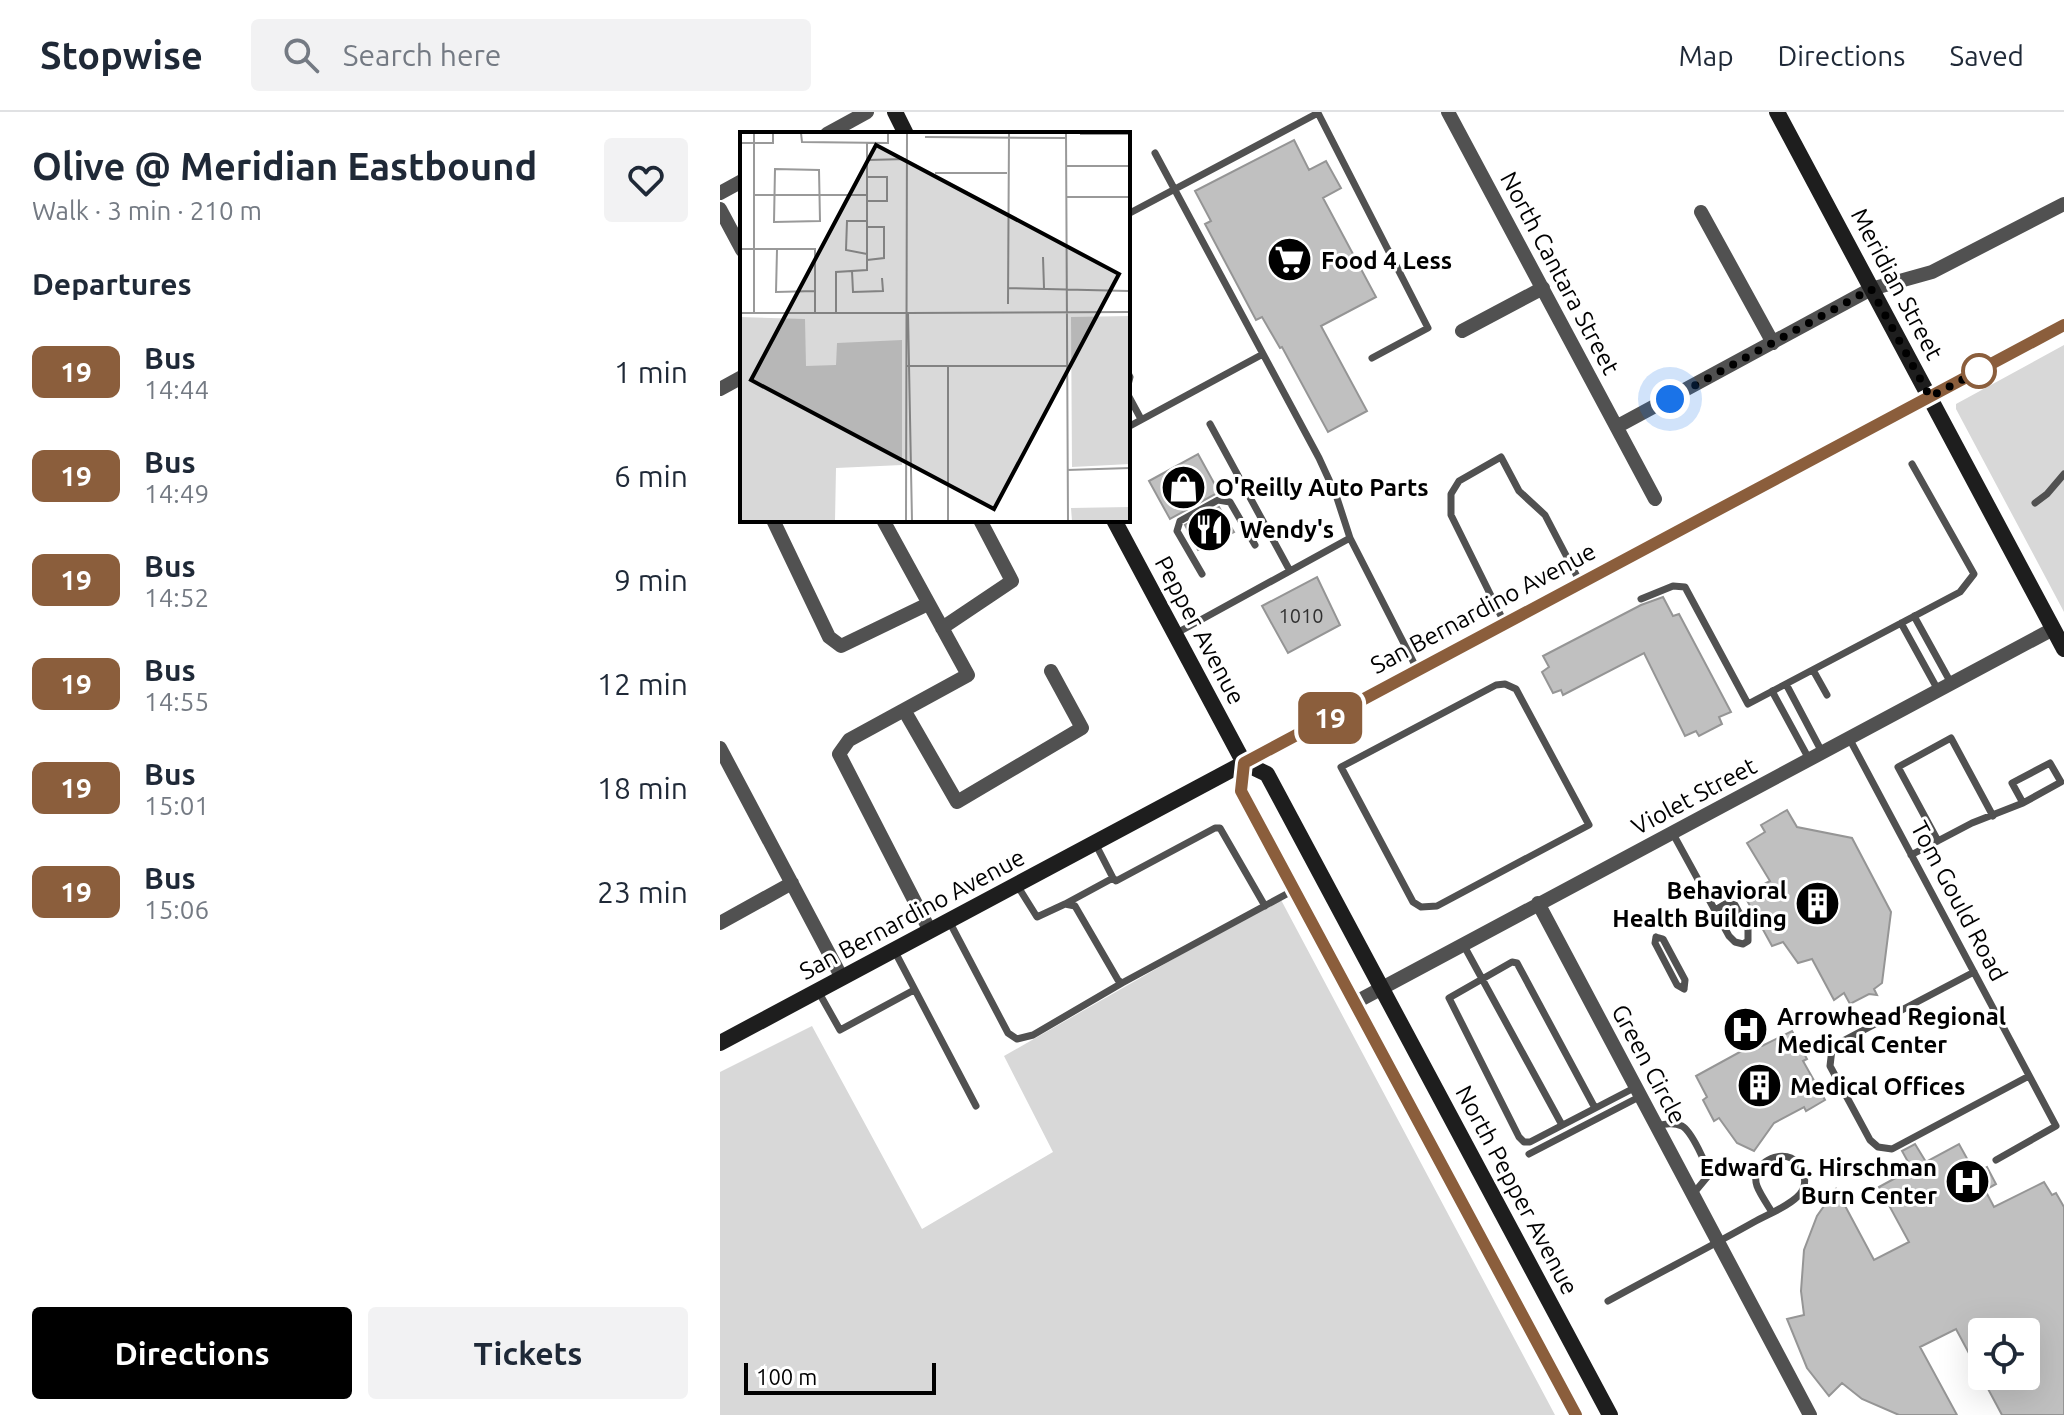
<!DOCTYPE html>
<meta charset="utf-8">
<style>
body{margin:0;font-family:Ubuntu,sans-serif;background:#f2f2f3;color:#1f2937;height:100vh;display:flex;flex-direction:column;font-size:30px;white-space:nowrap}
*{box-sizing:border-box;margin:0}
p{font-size:26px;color:#747a83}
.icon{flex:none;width:44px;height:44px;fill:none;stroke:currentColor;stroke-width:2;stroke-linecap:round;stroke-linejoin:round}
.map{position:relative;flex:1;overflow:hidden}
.details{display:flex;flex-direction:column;background:#fff;width:720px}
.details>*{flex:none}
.badge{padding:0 16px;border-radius:12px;font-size:28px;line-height:52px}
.fabs{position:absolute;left:1248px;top:1206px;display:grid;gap:16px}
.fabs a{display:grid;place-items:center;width:72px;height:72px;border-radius:8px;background:#fff;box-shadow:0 8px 32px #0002;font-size:40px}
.scale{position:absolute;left:24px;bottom:20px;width:192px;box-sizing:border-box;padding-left:8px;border:4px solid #000;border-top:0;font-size:22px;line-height:28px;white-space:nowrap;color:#000;-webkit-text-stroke:6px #fff;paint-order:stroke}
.you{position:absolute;width:40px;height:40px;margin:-20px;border:6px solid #fff;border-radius:50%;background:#1a73e8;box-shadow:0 0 0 12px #1a73e833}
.map>.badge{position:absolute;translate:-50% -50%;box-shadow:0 0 0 4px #fff}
h2{padding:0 32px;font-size:30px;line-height:72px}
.round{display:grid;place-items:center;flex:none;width:84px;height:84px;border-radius:8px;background:#f2f2f3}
.summary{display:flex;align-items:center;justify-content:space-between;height:136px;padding:0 32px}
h1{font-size:38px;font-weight:600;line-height:60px}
.cta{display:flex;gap:16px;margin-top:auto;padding:16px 32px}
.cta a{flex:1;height:92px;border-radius:8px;background:#000;color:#fff;font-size:32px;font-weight:600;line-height:92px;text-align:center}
.cta a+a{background:#f2f2f3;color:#1f2937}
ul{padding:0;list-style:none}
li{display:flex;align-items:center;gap:24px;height:104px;padding:0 32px}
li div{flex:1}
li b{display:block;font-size:30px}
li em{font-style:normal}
li .badge{min-width:88px;font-weight:700;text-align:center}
header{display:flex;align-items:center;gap:48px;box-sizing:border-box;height:112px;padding:0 40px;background:#fff;border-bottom:2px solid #e0e1e3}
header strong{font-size:38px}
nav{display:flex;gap:44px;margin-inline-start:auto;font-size:28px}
.search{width:560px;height:72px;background:#f2f2f3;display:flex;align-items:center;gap:20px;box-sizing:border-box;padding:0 28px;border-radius:8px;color:#747a83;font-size:30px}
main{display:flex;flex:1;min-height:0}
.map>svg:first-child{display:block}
.green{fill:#d8d8d8}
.building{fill:#c0c0c0;stroke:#959595;stroke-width:2;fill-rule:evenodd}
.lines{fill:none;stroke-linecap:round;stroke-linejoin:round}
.lane{stroke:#515151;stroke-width:7}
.street{stroke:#515151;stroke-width:14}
.secondary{stroke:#1e1e1e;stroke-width:16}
.line-casing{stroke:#fff;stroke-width:18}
.line{stroke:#8b5e3c;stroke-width:12}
.walk{stroke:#000;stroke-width:8;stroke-dasharray:0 14.4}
.stop-dot{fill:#fff;stroke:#8b5e3c;stroke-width:4}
.labels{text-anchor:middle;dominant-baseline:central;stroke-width:6;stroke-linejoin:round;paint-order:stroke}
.number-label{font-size:20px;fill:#303030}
.poi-label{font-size:24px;font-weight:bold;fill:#000;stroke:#fff;text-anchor:start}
.street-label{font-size:24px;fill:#000;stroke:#fff}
.inset-road{fill:none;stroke:#999;stroke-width:2}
.view{fill:#000;fill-opacity:0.15;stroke:#000;stroke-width:4}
.inset-edge{fill:none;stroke:#000;stroke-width:4}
</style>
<header>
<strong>Stopwise</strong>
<div class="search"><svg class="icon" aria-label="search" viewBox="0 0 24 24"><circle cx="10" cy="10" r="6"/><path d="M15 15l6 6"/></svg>Search here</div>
<nav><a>Map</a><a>Directions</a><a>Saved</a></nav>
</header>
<main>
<section class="details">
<div class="summary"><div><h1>Olive @ Meridian Eastbound</h1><p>Walk · 3 min · 210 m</p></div><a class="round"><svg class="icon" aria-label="heart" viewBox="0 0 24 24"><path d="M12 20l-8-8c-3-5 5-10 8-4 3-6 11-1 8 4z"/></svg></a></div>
<h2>Departures</h2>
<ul>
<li><span class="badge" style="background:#8b5e3c;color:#fff">19</span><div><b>Bus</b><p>14:44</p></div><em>1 min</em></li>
<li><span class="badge" style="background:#8b5e3c;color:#fff">19</span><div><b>Bus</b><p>14:49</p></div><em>6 min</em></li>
<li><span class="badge" style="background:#8b5e3c;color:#fff">19</span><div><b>Bus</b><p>14:52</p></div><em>9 min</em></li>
<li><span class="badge" style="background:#8b5e3c;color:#fff">19</span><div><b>Bus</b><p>14:55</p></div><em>12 min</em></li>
<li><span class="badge" style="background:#8b5e3c;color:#fff">19</span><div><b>Bus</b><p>15:01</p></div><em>18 min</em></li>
<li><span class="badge" style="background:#8b5e3c;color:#fff">19</span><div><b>Bus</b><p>15:06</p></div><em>23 min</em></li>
</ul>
<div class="cta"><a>Directions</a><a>Tickets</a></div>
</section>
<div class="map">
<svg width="1344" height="1303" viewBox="0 0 1344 1303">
<rect width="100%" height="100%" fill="#fff"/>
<path class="green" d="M 1344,233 L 1344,500 L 1236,297 L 1236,292 Z
M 560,786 L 835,1303 L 0,1303 L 0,960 L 92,914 L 202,1117 L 333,1040 L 284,944 Z"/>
<path class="building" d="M 574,28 L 589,58 L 606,49 L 621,76 L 603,86 L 656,185 L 601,214 L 647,299 L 608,320 L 562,235 L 560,236 L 542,205 L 536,208 L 485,112 L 491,109 L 475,79 Z
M 478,342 L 499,380 L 450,407 L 429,369 Z
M 499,395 L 514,420 L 478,438 L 465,413 Z
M 597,465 L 620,513 L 568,541 L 542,494 Z
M 943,485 L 953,504 L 959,502 L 1011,600 L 999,605 L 1002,612 L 979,624 L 976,619 L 965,624 L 924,541 L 843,583 L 841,578 L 833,581 L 822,560 L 829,555 L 823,544 L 921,493 Z
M 1067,698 L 1077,715 L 1132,726 L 1171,800 L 1162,871 L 1154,877 L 1157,883 L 1149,882 L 1130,892 L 1124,881 L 1114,888 L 1092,847 L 1078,851 L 1063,830 L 1052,834 L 1024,783 L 1050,769 L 1027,731 L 1045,720 L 1041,713 Z
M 1072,919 L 1087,947 L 1083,949 L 1105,988 L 1086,999 L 1084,995 L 1054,1011 L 1034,1039 L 1017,1031 L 999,1006 L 994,1009 L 983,988 L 987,985 L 976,964 L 1038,930 L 1042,934 Z
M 1195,1032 L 1206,1050 L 1239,1032 L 1255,1061 L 1267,1055 L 1276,1072 L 1265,1078 L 1274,1095 L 1324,1070 L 1332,1083 L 1336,1081 L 1344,1095 L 1344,1303 L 1282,1303 L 1236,1217 L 1200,1235 L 1237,1303 L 1179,1303 L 1142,1287 L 1122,1271 L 1109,1284 L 1087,1256 L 1067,1207 L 1084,1203 L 1081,1179 L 1084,1138 L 1097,1104 L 1116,1077 L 1154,1148 L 1189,1130 L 1159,1075 L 1192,1057 L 1182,1039 ZM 1262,1220 L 1306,1220 L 1306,1264 L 1262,1264 Z"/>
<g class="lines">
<path class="lane" d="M 435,41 L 599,346 L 616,383 L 630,426 L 697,557
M 408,102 L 598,1 L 708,216 L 652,246
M 408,261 L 410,265 L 408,273
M 408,283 L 421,307
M 490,312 L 570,459
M 408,315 L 543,242
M 1315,391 L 1327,382 L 1344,362
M 482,462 L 457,419 L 460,409 L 498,388 L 510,390 L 535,433
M 921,487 L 953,474 L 965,475 L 1028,592 L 1240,480 L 1254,462 L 1192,352
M 1194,504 L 1231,571
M 784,510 L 731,403 L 731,382 L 739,369 L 781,345 L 799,379 L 825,403 L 861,472
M 1181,511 L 1218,578
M 455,522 L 630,426
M 1093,558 L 1107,583
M 785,572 L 796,577 L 869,713 L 717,794 L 701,795 L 693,790 L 621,655 L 776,573 Z
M 1066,572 L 1102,640
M 1052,579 L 1089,647
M 1129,626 L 1336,1014 L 1276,1048
M 952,720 L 1009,824 L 1015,830 L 1023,832 L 1028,829 L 1028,817 L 1015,793 L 1007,791 L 995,798
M 1218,729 L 1178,655 L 1231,626 L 1273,704
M 375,731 L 393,766
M 1191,743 L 1252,711 L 1303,691 L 1341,670 L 1330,651 L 1292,671 L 1303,691
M 297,773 L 317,805 L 345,792 L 355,794 L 398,868 L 402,871 L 574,778
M 345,792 L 393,766 L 396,769 L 495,716 L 500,716 L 545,794
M 229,809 L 288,921 L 297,927 L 313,923 L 402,871
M 936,825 L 943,827 L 965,868 L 964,877
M 936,825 L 935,831 L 957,873 L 964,877
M 743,832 L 842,1013
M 174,838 L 256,994
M 1254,860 L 1119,931 L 1112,937 L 1110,954 L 1150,1028 L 1158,1035 L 1172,1037 L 1309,964
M 98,879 L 120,918 L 194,878
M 875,996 L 797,851 L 792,850 L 729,886 L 799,1025 L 804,1030 L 810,1030 L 916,975
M 936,1014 C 945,1012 953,1010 962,1014 C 971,1019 988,1053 988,1064 L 973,1082
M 809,1042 L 921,984
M 888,1189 C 937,1162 986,1137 1034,1110 C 1048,1102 1070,1094 1080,1082 C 1089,1071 1084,1052 1071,1046 C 1055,1039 1030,1054 1037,1074 C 1040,1082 1047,1092 1052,1100"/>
<path class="street" d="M 728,0 L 935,387
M 107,22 L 147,0
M 0,81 L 22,69
M 0,97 L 22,138
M 981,100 L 1053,231
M 742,219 L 823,176
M 0,277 L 22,265
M 898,314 L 1151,177 L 1212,160 L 1344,92
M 53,408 L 109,525 L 121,534 L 208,492
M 163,408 L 248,563 L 129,628 L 119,642 L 210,819
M 222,516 L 292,469 L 260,408
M 184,598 L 237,690 L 362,616 L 331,559
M 0,636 L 122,866
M 818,791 L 1090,1303
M 0,811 L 72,771
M 636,890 L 1333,517"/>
<path class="secondary" d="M 175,0 L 186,22
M 1057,0 L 1344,537
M 394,408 L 524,651 L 521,679 L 856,1303
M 524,651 L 547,662 L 890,1303
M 0,931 L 1344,213"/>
</g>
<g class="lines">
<defs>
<path id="line" d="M 856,1303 L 521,679 L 524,651 L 1344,213"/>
</defs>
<use href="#line" class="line-casing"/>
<use href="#line" class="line"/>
<path class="walk" d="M 950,287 L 1151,177 L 1210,285 L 1259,259"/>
</g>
<defs>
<symbol id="supermarket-disc" viewBox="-11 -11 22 22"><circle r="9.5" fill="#000" stroke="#fff"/><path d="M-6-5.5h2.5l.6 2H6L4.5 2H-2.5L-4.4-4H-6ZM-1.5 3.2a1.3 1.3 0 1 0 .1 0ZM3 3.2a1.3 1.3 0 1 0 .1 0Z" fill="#fff"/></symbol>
<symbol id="shop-disc" viewBox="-11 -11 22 22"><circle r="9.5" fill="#000" stroke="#fff"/><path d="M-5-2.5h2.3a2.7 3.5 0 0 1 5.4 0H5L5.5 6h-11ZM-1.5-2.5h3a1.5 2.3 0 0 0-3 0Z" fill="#fff"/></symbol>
<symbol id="restaurant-disc" viewBox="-11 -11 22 22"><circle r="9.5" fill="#000" stroke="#fff"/><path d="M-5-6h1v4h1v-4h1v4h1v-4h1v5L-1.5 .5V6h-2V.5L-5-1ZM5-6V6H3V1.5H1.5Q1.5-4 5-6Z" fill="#fff"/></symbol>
<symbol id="building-disc" viewBox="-11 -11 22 22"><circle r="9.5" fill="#000" stroke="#fff"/><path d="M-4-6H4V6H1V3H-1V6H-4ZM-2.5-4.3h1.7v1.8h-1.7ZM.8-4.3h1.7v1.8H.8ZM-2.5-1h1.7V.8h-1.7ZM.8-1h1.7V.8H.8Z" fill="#fff"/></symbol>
<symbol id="hospital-disc" viewBox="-11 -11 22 22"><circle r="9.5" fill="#000" stroke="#fff"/><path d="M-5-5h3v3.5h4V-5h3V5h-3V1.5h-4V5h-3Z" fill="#fff"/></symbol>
</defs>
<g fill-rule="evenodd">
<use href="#supermarket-disc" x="544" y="122" width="51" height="51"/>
<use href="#shop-disc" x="438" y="350" width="51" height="51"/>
<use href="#restaurant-disc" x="464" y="392" width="51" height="51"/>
<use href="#building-disc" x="1072" y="766" width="51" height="51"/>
<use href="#hospital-disc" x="1000" y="892" width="51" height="51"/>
<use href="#building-disc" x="1014" y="948" width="51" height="51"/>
<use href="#hospital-disc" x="1222" y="1044" width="51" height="51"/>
</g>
<circle class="stop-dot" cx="1259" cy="259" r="16"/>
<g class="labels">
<g class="number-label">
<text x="581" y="503">1010</text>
</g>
<g class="poi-label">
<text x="601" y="148">Food 4 Less</text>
<text x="495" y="375">O'Reilly Auto Parts</text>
<text x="520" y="417">Wendy's</text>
<text x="1067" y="778" text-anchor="end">Behavioral<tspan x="1067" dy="28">Health Building</tspan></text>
<text x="1057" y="904">Arrowhead Regional<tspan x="1057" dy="28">Medical Center</tspan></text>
<text x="1070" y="974">Medical Offices</text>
<text x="1217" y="1055" text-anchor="end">Edward G. Hirschman<tspan x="1217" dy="28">Burn Center</tspan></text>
</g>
<g class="street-label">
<text transform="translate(840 161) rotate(62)">North Cantara Street</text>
<text transform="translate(1177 172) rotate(62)">Meridian Street</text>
<text transform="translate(763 496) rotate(-28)">San Bernardino Avenue</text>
<text transform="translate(480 518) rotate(62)">Pepper Avenue</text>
<text transform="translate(974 684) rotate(-28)">Violet Street</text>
<text transform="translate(1239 789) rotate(62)">Tom Gould Road</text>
<text transform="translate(192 802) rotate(-28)">San Bernardino Avenue</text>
<text transform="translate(929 952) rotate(62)">Green Circle</text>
<text transform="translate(797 1078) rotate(62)">North Pepper Avenue</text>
</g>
</g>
<g transform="translate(20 20)">
<rect width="390" height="390" fill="#fff"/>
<path d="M 390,184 L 390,332 L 332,335 L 331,185 ZM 0,185 L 65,187 L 66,234 L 96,233 L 97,211 L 162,208 L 162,333 L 96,336 L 95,389 L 0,389 ZM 390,375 L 390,389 L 332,389 L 331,376 Z" fill="#d8d8d8"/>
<path class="inset-road" d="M 61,1 L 62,10 L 148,11 L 148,1M 326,1 L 328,389M 340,2 L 390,2M 185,5 L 326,6M 0,11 L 33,11 L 33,1M 127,28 L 167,27M 326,34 L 390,34M 35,37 L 79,38 L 80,89 L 34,90 ZM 195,41 L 267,41M 13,63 L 127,63M 327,65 L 390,65M 127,69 L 147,69 L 147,45 L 127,45M 126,89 L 107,89 L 106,118 L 127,122M 126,95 L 144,95 L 144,126 L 127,128M 0,117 L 75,117 L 75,181M 37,118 L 36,160 L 75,159M 303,125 L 304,156M 112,139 L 113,160 L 143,159 L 142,146M 268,156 L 388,159M 268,172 L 269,1M 14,180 L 14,1M 0,181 L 168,181M 96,181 L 96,140 L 127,138 L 127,11M 168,181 L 390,180M 168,181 L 172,389M 167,234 L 327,234M 208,234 L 208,389M 327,338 L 390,336M 166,389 L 167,1"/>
<path class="view" d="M 136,13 L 379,142 L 254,377 L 11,248 Z"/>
<rect width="390" height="390" class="inset-edge"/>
</g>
</svg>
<div class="fabs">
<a><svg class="icon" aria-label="locate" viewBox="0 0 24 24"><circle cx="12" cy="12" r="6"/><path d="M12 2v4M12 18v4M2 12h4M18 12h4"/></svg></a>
</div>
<div class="scale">100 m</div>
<div class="you" style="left:950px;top:287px"></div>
<b class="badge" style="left:610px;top:606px;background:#8b5e3c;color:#fff">19</b>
</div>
</main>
